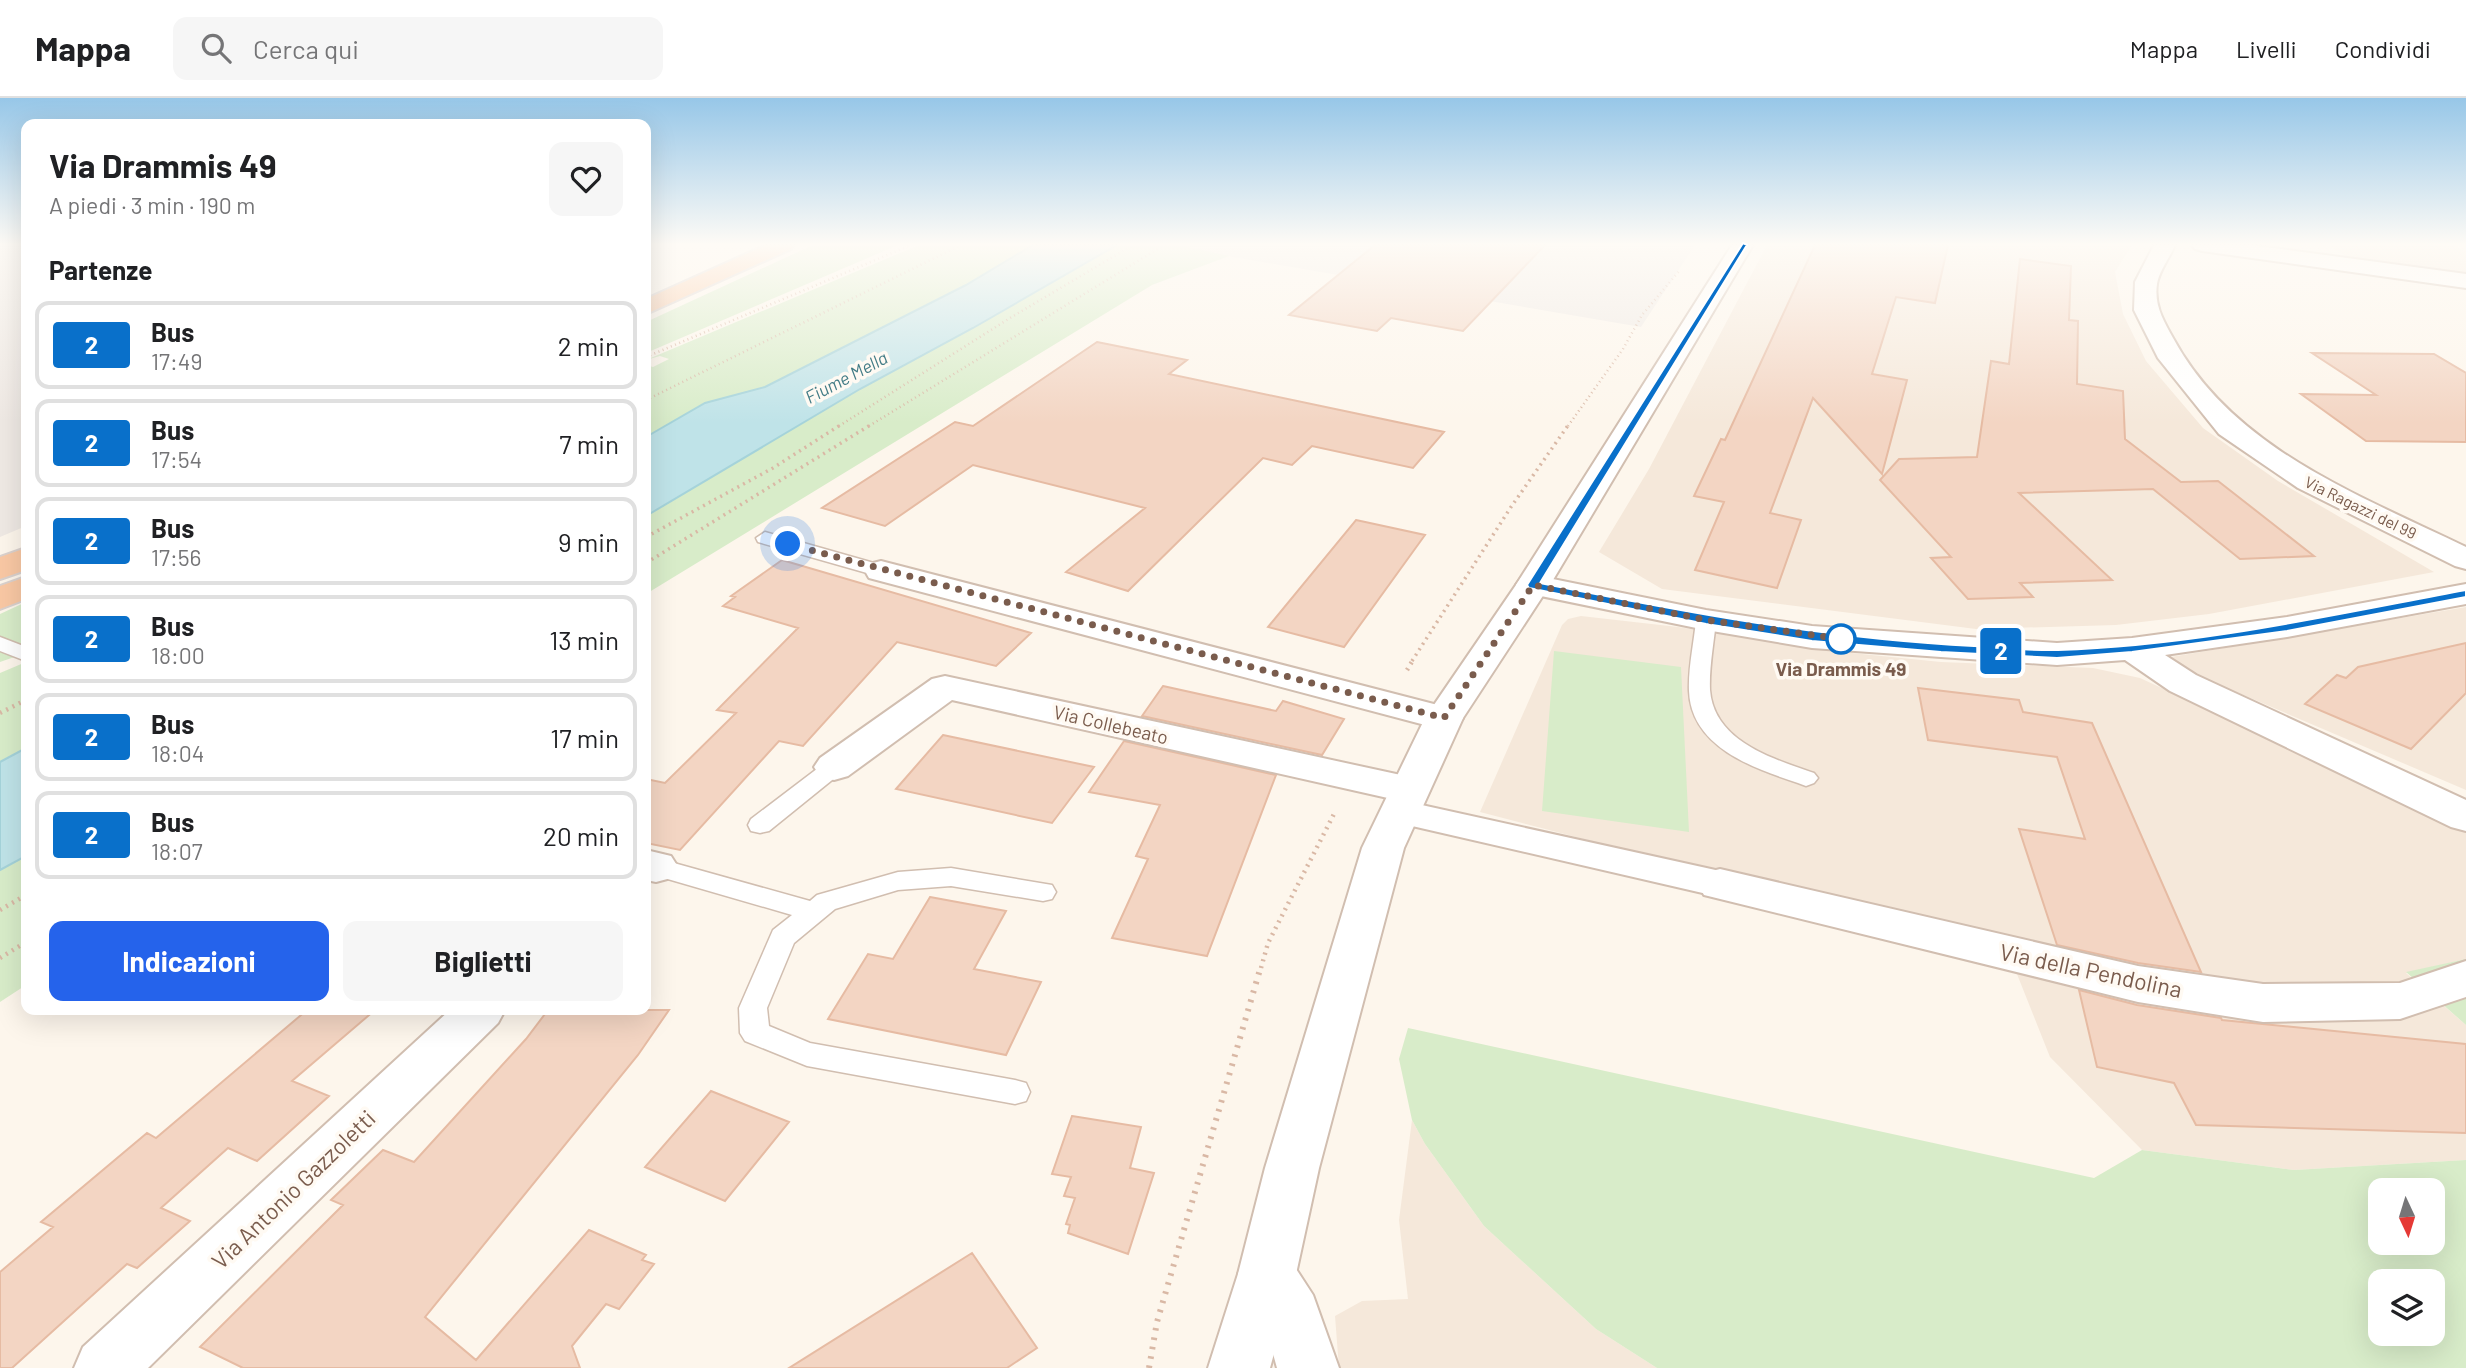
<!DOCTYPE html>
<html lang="it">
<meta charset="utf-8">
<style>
body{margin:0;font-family:Barlow,sans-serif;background:#f6f6f6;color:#202124;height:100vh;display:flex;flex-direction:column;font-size:26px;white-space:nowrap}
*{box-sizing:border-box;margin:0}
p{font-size:23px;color:#757577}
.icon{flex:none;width:38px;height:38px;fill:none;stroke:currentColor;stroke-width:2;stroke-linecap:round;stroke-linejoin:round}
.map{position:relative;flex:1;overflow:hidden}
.panel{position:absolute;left:21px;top:21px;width:630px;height:896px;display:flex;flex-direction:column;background:#fff;border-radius:14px;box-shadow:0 7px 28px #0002}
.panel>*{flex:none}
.badge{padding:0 14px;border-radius:5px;font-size:24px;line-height:46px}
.needle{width:46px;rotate:176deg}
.fabs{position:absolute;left:2368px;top:1080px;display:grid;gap:14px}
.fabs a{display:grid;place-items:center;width:77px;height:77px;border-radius:14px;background:#fff;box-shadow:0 7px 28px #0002;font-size:35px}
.you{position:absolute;width:35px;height:35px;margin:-18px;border:5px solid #fff;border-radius:50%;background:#1a73e8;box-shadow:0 0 0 10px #1a73e833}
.map>.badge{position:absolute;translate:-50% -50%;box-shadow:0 0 0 4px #fff}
h2{padding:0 28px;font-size:26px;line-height:63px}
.round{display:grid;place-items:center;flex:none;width:74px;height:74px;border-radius:14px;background:#f6f6f6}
.head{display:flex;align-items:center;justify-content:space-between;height:119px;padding:0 28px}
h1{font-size:33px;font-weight:700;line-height:52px}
.button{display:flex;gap:14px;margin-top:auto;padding:14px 28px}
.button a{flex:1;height:80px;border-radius:14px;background:#2563eb;color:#fff;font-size:28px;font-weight:700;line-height:80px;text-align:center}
.button a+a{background:#f6f6f6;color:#202124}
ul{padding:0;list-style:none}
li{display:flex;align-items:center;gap:21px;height:88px;margin:0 14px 10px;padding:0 14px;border:4px solid #e0e0e0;border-radius:14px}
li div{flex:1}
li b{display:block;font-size:26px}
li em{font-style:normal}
li .badge{min-width:77px;font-weight:700;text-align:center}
header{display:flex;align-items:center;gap:42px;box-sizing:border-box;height:98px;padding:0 35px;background:#fff;border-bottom:2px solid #e0e0e0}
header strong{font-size:33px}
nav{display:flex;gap:38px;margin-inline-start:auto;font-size:24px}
.search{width:490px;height:63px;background:#f6f6f6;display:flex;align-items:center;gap:18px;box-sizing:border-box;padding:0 24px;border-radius:14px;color:#757577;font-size:26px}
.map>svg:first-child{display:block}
.residential{fill:#f5e8da}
.industrial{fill:#efe9e4}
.green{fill:#d8ecc9;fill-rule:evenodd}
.water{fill:#bfe3e8;stroke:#a5d3da;stroke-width:2}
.building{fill:#f3d5c3;stroke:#e6bba3;stroke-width:2}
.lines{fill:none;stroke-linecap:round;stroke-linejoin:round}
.service-casing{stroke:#d1beb0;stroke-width:3}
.pedestrian-casing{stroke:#d1beb0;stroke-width:4}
.minor-casing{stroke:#d1beb0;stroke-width:4}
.tertiary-casing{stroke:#d1beb0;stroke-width:4}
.trunk-casing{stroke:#dad1cd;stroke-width:4}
.path-far3{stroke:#d9b8a5;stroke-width:2.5;stroke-dasharray:1 3.5;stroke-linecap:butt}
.path-far2{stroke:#d9b8a5;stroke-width:3.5;stroke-dasharray:2 4.5;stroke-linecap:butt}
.path-far1{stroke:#d9b8a5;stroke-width:4.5;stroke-dasharray:2 5;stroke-linecap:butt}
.path{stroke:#d9b8a5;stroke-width:6;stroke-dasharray:2.5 7;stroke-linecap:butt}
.service{fill:#fff;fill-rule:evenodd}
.pedestrian{fill:#fff;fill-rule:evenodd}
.minor{fill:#fff;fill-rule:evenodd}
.tertiary{fill:#fff;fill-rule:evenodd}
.trunk{fill:#f9c8a4;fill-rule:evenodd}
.line{fill:#0970ca;stroke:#fff;stroke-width:2}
.walk{stroke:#7a5c4d;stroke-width:7;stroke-dasharray:0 12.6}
.stop-dot{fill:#fff;stroke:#0970ca;stroke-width:3.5}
.labels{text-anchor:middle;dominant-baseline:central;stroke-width:7;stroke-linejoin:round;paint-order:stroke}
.far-street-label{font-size:16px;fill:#7a5c4d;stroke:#fffaf3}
.far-water-label{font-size:18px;font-style:italic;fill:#437c86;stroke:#fffaf3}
.stop-label{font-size:19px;font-weight:bold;fill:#7a5c4d;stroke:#fffaf3}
.street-label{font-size:19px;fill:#7a5c4d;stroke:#fffaf3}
.near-street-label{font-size:23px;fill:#7a5c4d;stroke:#fffaf3}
</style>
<header>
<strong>Mappa</strong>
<div class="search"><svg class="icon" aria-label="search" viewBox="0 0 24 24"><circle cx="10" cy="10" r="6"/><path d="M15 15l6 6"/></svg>Cerca qui</div>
<nav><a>Mappa</a><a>Livelli</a><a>Condividi</a></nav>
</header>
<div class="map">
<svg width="2466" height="1270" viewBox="0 0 2466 1270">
<rect width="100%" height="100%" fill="#fdf6ec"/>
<path class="residential" d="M 1767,147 L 2132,147 L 2115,174 L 2123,216 L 2146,263 L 2203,330 L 2278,383 L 2434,474 L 2209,516 L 2116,527 L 1976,531 L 1662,491 L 1599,454 L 1649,371 Z
M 2329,147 L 2454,147 L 2466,154 L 2466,177 L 2353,163 Z
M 2466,509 L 2466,692 L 2159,561 Z
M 1581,518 L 1678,529 L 1832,553 L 1941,564 L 2093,570 L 2140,580 L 2466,731 L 2466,861 L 2406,875 L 2466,927 L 2466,1062 L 2294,1072 L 2142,1052 L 2050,959 L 2007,851 L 1480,714 L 1562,527 L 1568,521 Z
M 1412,1022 L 1425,1046 L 1484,1128 L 1596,1231 L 1657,1270 L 1339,1270 L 1335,1218 L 1362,1203 L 1408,1201 L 1399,1122 Z"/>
<path class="industrial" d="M 0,147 L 26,147 L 26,428 L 0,439 Z
M 1178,147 L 1695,147 L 1641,229 L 1175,149 Z"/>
<path class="green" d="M 813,147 L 898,147 L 646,255 L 646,224 Z
M 919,147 L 1033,147 L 966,187 L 765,289 L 705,305 L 646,339 L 646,267 L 653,269 L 669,261 L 660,258 L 646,262 Z
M 1117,147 L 1178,147 L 1229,158 L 1152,187 L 646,496 L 646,418 L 860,291 L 973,230 Z
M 26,504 L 26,555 L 0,564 L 0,516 Z
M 1554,553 L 1681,569 L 1689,734 L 1542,713 Z
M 26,564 L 26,650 L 0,664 L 0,575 Z
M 26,758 L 26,887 L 0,904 L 0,772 Z
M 2466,861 L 2466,927 L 2406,874 Z
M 1408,930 L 2094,1080 L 2142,1052 L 2294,1072 L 2466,1062 L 2466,1270 L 1657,1270 L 1596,1231 L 1484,1128 L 1425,1046 L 1412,1022 L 1399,961 ZM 2380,1092 L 2432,1092 L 2432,1144 L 2380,1144 ZM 2380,1183 L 2432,1183 L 2432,1236 L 2380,1236 Z"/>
<path class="water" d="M 1033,147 L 1117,147 L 973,230 L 860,291 L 646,418 L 646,339 L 705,305 L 765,289 L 966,187 Z
M 26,650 L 26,758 L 0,772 L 0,664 Z"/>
<path class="building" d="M 1375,147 L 1545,147 L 1463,233 L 1391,220 L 1377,233 L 1289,217 Z
M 1815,147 L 1948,147 L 1935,205 L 1896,199 L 1872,276 L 1907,282 L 1882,376 L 1813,300 L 1770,415 L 1801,422 L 1777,490 L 1695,472 L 1724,404 L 1694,398 L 1721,341 L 1725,342 Z
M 2020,161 L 2071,168 L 2069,222 L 2078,223 L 2077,286 L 2123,293 L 2125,341 L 2181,384 L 2218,383 L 2314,458 L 2240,461 L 2153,391 L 2019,395 L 2112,482 L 2020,485 L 2033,499 L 1968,501 L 1931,460 L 1951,459 L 1880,382 L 1899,361 L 1977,359 L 1991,263 L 2009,266 Z
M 1097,244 L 1187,262 L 1169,276 L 1444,334 L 1413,370 L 1312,348 L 1292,367 L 1263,360 L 1128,493 L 1066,474 L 1145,410 L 973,367 L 885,428 L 822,410 L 955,324 L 973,328 Z
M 2312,255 L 2434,256 L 2466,275 L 2466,344 L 2366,343 L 2301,296 L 2376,297 Z
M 1356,422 L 1425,437 L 1344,549 L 1268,529 Z
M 782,462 L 1031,535 L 996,568 L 897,544 L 803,648 L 779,643 L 680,752 L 646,745 L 646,681 L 665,685 L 736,615 L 717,612 L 798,530 L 723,508 L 735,499 L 731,498 Z
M 2466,545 L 2466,595 L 2411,651 L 2305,606 L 2337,577 L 2346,580 L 2358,569 Z
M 1163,588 L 1276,613 L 1283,603 L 1344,621 L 1322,657 L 1142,618 Z
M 1918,590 L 2019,602 L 2023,614 L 2092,625 L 2201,874 L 2138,865 L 2057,847 L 2019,731 L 2085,741 L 2057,659 L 1928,642 Z
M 943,637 L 1094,669 L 1052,725 L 896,691 Z
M 1124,643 L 1276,677 L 1207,858 L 1112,840 L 1148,761 L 1136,758 L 1160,707 L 1089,694 Z
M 930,799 L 1006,813 L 974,871 L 1041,884 L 1006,957 L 828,921 L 868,856 L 893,861 Z
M 2079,892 L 2137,907 L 2221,920 L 2222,922 L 2466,946 L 2466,1035 L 2196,1027 L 2174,985 L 2097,969 Z
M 307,912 L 375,912 L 292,983 L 329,998 L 257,1063 L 228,1050 L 161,1110 L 190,1123 L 137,1170 L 127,1166 L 12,1270 L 0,1270 L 0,1174 L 53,1129 L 41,1124 L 147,1035 L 156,1040 Z
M 548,912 L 669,912 L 638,957 L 425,1219 L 476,1262 L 589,1132 L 646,1157 L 642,1162 L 654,1166 L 619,1211 L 606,1206 L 572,1248 L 580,1270 L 243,1270 L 200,1249 L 343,1107 L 331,1102 L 383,1052 L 414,1064 L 526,941 Z
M 711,993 L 789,1024 L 725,1103 L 645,1069 Z
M 1072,1018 L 1141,1029 L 1130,1070 L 1154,1075 L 1128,1156 L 1068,1135 L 1070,1127 L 1066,1126 L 1075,1100 L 1064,1098 L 1071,1079 L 1052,1076 Z
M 972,1155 L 1037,1250 L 1007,1270 L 789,1270 Z"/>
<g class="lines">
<defs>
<path id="service" d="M 765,434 L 888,469 L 891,473 L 881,479 L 758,444 L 756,440 Z
M 1706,516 L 1713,518 L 1716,522 C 1714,545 1709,569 1710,592 C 1714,644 1774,661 1814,675 L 1818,680 L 1814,685 L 1806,688 L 1798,685 C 1753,670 1691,649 1689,593 C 1688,569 1694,545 1696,522 L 1699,518 Z
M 0,539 L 26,549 L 26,563 L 0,553 Z
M 834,662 L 842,664 L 846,669 L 842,674 L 769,733 L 760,735 L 751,733 L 748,727 L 751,721 L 826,664 Z
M 656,760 L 810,803 L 817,797 L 898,774 L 951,770 L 1052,787 L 1056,794 L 1052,801 L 1043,803 L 951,788 L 898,792 L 835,811 L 794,845 L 767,910 L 769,928 L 810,945 L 1015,982 L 1026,985 L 1030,994 L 1026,1003 L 1015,1006 L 807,968 L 745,943 L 740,935 L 739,910 L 773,832 L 792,817 L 647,775 L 647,763 Z"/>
<path id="pedestrian" d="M 1399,702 L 1720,773 L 1733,777 L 1739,786 L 1733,795 L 1720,799 L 1386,722 L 1381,714 L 1386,706 Z"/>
<path id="minor" d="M 2154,147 L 2175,147 C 2170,159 2159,173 2157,186 C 2154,207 2163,222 2173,240 C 2233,351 2359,397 2466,449 L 2466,471 L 2455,468 L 2298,390 L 2219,336 L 2158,260 L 2134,212 L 2135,184 Z
M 2192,147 L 2251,147 L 2466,176 L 2466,190 L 2202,153 L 2195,151 Z
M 881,463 L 1457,612 L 1463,620 L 1457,628 L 1444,632 L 869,480 L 865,473 L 869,466 Z
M 1533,477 L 1706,512 L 1812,528 L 2057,545 L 2132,540 L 2287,519 L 2466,486 L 2466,506 L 2287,539 L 2165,557 L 2196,577 L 2466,702 L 2466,733 L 2451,729 L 2170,593 L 2125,562 L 2057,567 L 1812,550 L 1706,532 L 1521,494 L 1516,487 L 1521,480 Z
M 945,578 L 1410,679 L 1424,683 L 1430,692 L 1424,701 L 1410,705 L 952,602 L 848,678 L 834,682 L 820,678 L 814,669 L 820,660 L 932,581 Z
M 646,752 L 671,758 L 678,769 L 671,780 L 656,784 L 646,782 Z
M 1720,771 L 2138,868 L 2263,886 L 2400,885 L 2466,863 L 2466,899 L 2400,921 L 2263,924 L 2138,904 L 1704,797 L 1698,786 L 1704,775 Z
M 450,912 L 505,912 L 498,925 L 148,1270 L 74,1270 L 83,1249 Z
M 1267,1149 L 1287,1157 L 1313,1197 L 1339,1270 L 1277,1270 L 1265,1227 L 1238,1176 L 1247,1157 Z"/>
<path id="tertiary" d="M 1732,147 L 1753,147 L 1550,487 L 1463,620 L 1404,750 L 1319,1070 L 1296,1176 L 1270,1270 L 1208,1270 L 1238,1176 L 1265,1070 L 1362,750 L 1425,620 L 1516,487 Z"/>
<path id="trunk" d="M 766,147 L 794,147 L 791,151 L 646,216 L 646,201 Z
M 26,450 L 26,472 L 0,481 L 0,459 Z
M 26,479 L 26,501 L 0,511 L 0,488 Z"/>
</defs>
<use href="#service" class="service-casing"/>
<use href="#pedestrian" class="pedestrian-casing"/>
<use href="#minor" class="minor-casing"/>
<use href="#tertiary" class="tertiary-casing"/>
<use href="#trunk" class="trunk-casing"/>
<path class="path-far3" d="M 646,259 L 911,147
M 646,302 L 961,147
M 839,328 L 1010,220 L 1133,147
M 869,328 L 1164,147
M 1568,328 L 1623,251 L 1642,217 L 1680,172"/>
<path class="path-far2" d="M 646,439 L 773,370 L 842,326
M 646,465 L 872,326
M 1412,563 L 1511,409 L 1569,326"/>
<path class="path-far1" d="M 1407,572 L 1413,562
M 0,615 L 26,602
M 0,812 L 26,797
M 0,860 L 26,844
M 1261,870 L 1268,845 L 1335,714"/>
<path class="path" d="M 1149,1270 L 1157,1224 L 1261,868"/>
<use href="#service" class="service"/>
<use href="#pedestrian" class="pedestrian"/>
<use href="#minor" class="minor"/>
<use href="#tertiary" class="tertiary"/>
<use href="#trunk" class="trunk"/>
</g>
<linearGradient id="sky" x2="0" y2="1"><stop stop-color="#97c7e8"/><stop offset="0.45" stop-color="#fefbf6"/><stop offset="1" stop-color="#fefbf6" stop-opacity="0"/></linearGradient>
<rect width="2466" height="325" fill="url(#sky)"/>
<path class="line" d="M 1743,145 L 1747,147 L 1540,485 C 1684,514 1827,541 1974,548 C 2002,549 2030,553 2058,552 C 2195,548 2332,517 2466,492 L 2466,499 L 2287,533 L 2132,554 L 2057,560 L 1941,554 L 1812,543 L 1706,526 L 1529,490 L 1527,487 Z"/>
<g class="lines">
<path class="walk" d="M 788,446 L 1444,620 L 1533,487 L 1706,522 L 1841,541"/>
</g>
<circle class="stop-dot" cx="1841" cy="541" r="14"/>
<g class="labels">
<g class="far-street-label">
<text transform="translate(2361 409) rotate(26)">Via Ragazzi del 99</text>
</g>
<g class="far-water-label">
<text transform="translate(846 279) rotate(-28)">Fiume Mella</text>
</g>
<g class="stop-label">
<text x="1841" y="570">Via Drammis 49</text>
</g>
<g class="street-label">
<text transform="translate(1111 626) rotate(13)">Via Collebeato</text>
</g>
<g class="near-street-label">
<text transform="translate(2091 872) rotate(12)">Via della Pendolina</text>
<text transform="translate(293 1091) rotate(-44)">Via Antonio Gazzoletti</text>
</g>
</g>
</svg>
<div class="fabs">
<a><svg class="needle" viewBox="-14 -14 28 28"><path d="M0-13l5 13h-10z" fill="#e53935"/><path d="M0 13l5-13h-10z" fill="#757577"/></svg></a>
<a><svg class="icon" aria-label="layers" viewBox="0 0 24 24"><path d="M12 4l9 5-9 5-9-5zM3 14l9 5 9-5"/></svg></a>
</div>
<div class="you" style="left:788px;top:446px"></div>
<b class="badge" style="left:2001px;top:553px;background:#0970ca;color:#fff">2</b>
<section class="panel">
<div class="head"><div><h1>Via Drammis 49</h1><p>A piedi · 3 min · 190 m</p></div><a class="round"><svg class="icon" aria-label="heart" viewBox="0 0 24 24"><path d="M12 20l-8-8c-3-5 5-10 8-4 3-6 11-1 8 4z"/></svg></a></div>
<h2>Partenze</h2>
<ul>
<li><span class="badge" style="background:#0970ca;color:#fff">2</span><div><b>Bus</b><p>17:49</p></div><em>2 min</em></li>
<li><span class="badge" style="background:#0970ca;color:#fff">2</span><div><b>Bus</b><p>17:54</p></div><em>7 min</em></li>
<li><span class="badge" style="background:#0970ca;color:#fff">2</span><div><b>Bus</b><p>17:56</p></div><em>9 min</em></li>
<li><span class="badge" style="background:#0970ca;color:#fff">2</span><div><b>Bus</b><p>18:00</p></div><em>13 min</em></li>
<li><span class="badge" style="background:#0970ca;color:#fff">2</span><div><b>Bus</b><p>18:04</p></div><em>17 min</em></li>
<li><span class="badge" style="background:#0970ca;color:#fff">2</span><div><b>Bus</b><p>18:07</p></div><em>20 min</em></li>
</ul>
<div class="button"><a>Indicazioni</a><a>Biglietti</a></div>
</section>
</div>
